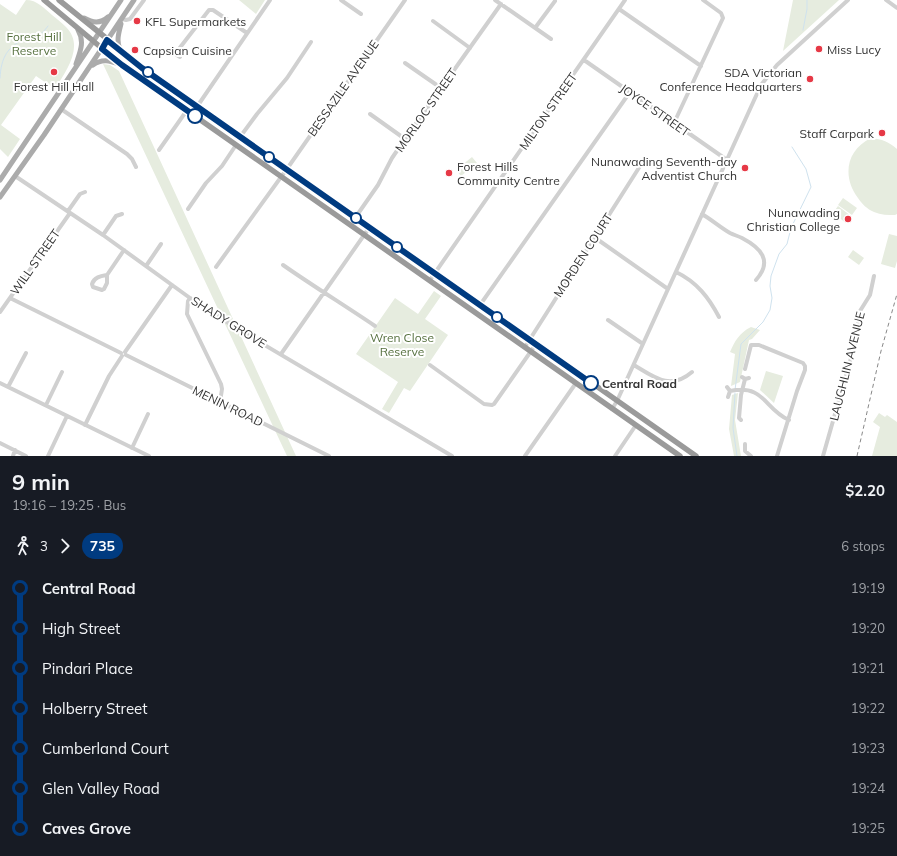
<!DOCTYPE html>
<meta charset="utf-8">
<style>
body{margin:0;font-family:Mulish,sans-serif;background:#20242c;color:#f1f3f6;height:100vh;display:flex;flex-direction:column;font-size:15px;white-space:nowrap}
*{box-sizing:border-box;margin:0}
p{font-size:13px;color:#9ea1a6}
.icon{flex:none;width:22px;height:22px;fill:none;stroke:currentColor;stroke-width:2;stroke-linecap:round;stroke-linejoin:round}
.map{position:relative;height:456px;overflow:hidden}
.sheet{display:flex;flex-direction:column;background:#171b24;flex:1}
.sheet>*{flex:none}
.badge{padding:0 8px;border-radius:13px;font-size:14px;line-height:26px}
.map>.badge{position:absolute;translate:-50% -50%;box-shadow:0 0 0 2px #fff}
.legs{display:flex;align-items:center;gap:6px;height:44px;padding:0 12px;font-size:13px}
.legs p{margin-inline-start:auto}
.summary{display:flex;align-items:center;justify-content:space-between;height:68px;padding:0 12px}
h1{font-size:22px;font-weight:700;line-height:30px}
ul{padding:0 12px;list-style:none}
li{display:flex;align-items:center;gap:14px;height:40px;font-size:15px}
li i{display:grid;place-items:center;width:6px;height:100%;margin:0 5px;background:currentColor}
li i::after{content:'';width:10px;height:10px;margin:-5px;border:3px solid;border-radius:50%;background:#171b24}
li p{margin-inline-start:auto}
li:first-child i{background:linear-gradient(#0000 50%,currentColor 0)}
li:last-child i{background:linear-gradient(currentColor 50%,#0000 0)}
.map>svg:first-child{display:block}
.green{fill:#e6ecdf}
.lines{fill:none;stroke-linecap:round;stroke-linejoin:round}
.stream{stroke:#cfe2ee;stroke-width:1}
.minor{stroke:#d0d0d0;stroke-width:4}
.major{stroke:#ababab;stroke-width:5}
.highway{stroke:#9a9a9a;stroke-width:5.5}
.rail{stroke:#888;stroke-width:1;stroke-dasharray:4 3;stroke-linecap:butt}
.line-1-casing{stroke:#fff;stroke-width:9}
.line-1{stroke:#003b80;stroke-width:6}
.poi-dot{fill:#e63946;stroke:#fff;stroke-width:1.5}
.stop-1-dot{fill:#fff;stroke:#003b80;stroke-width:2}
.labels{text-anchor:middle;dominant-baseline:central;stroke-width:4;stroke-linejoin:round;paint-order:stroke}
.poi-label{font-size:12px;fill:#333;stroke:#fff;text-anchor:start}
.park-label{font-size:12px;fill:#56703f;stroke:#fff}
.street-label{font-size:12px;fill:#333;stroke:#fff}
.stop-label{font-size:12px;font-weight:bold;fill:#333;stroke:#fff;text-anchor:start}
</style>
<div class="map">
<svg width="897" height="456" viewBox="0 0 897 456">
<rect width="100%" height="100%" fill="#fff"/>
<path class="green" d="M 26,0 C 37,0 44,8 52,15 C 57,19 62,23 66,27 C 85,46 66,71 55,89 L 36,76 L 1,125 L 20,139 L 8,157 L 0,149 L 0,4 L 16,15 Z
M 239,0 L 265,0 L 256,14 Z
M 793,0 L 839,0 L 783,51 Z
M 103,64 L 110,65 L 119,71 L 296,456 L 287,456 Z
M 871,138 C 882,139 889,142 897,149 L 897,214 L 895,215 C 888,215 881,215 874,212 C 867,209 862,204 858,198 C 842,177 846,150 871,138 Z
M 472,157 L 477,163 L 461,176 L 456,170 Z
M 843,198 L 857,208 L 852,215 L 838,205 Z
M 838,206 L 851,216 L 846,223 L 833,213 Z
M 889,234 L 897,236 L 897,261 L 895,268 L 881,264 Z
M 853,250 L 864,258 L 859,265 L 848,257 Z
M 434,291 L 441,296 L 425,319 L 448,335 L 410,391 L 404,388 L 389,413 L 382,409 L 398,382 L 356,354 L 395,298 L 418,314 Z
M 751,327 L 760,330 L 752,339 L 749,340 L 740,382 L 731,386 L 735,354 L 730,352 C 735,341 739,333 751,327 Z
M 766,371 L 783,376 L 774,403 L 760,390 Z
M 738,393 L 735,420 L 741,456 L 734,456 L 729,429 L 732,395 Z
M 879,413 L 885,417 L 887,415 L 897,422 L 897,456 L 872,456 L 880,427 L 873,422 Z"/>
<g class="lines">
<path class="stream" d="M 803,30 L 807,9 L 807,0
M 0,78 C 1,58 7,46 27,38 C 30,37 33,38 36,37 C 41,35 45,30 48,26
M 735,390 L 741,344 L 763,322 L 770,310 L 772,298 L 770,286 L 771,276 L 779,254 L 787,244 L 791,228 L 811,187 L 806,169 L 792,147
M 735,393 L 733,428 L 737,456"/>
<path class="minor" d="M 341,0 L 361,14
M 495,0 L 551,39
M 886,0 L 897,8
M 619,9 L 701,66
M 122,19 L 126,20 L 130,19 L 144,0
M 433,21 L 470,48
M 535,28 L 555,1
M 170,51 L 180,57
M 175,54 L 209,10 L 213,10 L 247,33
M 584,60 L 727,160
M 405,63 L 441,88
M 61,109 L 127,154 L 132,159 L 136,167
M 192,114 L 270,0
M 370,114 L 405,139
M 674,123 L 723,18 L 721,13 L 703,0
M 240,137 L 257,114 L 287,78 L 311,42
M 159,150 L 192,103
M 15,176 L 103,235 L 190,298 L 241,331 L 452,456
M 188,209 L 206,183 L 222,166 L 236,145
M 68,211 L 80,194 L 85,192
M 702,214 C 712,220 721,228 730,233 C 734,235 738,236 742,238 C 761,248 773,261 756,280
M 355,218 L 378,185 L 392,158 L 405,139 L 501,4
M 103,235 L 116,216 L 122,214
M 594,237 L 668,289
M 283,265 C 313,286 344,305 375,326
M 146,266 L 161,244
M 216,267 L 289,166 L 405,0
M 676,272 C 697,282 709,298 719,317
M 107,275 C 101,276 94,277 92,284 L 93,287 L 102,290 L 104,289 L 107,283 L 107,275 L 124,250
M 430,280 L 625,0
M 10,298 L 121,353
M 190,298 L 188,301 L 187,314 L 221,384 L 222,389 L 220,402
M 480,305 L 630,92
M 0,312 L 70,213
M 608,320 L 643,344
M 525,347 L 642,163
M 125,352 L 172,285
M 281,354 L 369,228
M 126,355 L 329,456
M 430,365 L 484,404 L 492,405 L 494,404 L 536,344
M 634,365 C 654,377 670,391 692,372
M 745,369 L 751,345 L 759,345 L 803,363 L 805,366 L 805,370 L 797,391 L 777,456
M 742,377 L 745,379 L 749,378
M 0,383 L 149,456
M 8,387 L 26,353
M 727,387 L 730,391 L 728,397
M 730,391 C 765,384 764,409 789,420
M 46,405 L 62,372
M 612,409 L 617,401 L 761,85 L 777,65 L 848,0
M 741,420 L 739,418 L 741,395 L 745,379
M 85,425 L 109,376 L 122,356
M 0,443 L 26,456
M 745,444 L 745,451 L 751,456
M 132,448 L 148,414
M 13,456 L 15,450
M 48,456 L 67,416
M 525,456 L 576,383
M 615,456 L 636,425
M 823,456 L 855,344 L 860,311 L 870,295 L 874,276"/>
<path class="major" d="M 84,18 C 93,23 100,24 108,17
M 120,49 C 116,41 119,32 121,24
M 76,64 C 80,52 85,42 78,30
M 93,65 C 103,58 110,61 121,65
M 0,180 L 121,0
M 0,197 L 44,135 L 134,0"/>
<path class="highway" d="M 44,0 L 122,65 L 680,456
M 59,0 L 142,67 L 696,456"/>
<path class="rail" d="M 857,456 L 881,351 L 897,294"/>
</g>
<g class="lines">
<defs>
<path id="line-1" d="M 195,116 L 122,65 L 102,49 L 107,40 L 142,68 L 591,383"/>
</defs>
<use href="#line-1" class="line-1-casing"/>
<use href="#line-1" class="line-1"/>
</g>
<g class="poi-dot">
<circle cx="137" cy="21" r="4"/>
<circle cx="819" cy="49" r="4"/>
<circle cx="135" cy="50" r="4"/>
<circle cx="54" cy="72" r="4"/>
<circle cx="810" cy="79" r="4"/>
<circle cx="882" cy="133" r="4"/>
<circle cx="745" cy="168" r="4"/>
<circle cx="449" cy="173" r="4"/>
<circle cx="848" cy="219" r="4"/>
</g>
<g class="stop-1-dot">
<circle cx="148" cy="72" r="5"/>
<circle cx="195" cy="116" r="7"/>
<circle cx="269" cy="157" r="5"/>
<circle cx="356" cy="218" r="5"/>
<circle cx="397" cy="247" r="5"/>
<circle cx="497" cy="317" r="5"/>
<circle cx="591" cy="383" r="7"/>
</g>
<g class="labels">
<g class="poi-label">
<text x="145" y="21">KFL Supermarkets</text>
<text x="827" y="49">Miss Lucy</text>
<text x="143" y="50">Capsian Cuisine</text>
<text x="802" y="72" text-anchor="end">SDA Victorian<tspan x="802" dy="14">Conference Headquarters</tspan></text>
<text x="54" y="86" text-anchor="middle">Forest Hill Hall</text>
<text x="874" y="133" text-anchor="end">Staff Carpark</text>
<text x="737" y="161" text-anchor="end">Nunawading Seventh-day<tspan x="737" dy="14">Adventist Church</tspan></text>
<text x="457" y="166">Forest Hills<tspan x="457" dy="14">Community Centre</tspan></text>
<text x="840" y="212" text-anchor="end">Nunawading<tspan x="840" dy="14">Christian College</tspan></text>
</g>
<g class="park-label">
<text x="34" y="36">Forest Hill<tspan x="34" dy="14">Reserve</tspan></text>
<text x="402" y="337">Wren Close<tspan x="402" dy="14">Reserve</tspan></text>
</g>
<g class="street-label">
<text transform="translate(343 88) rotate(-55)">BESSAZILE AVENUE</text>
<text transform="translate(426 110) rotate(-55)">MORLOC STREET</text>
<text transform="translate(655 110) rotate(35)">JOYCE STREET</text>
<text transform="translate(548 111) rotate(-55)">MILTON STREET</text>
<text transform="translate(583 255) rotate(-57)">MORDEN COURT</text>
<text transform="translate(35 262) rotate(-55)">WILL STREET</text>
<text transform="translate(229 322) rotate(32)">SHADY GROVE</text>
<text transform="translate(847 366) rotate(-76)">LAUGHLIN AVENUE</text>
<text transform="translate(228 406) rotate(26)">MENIN ROAD</text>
</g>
<g class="stop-label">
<text x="602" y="383">Central Road</text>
</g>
</g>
</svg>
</div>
<section class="sheet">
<div class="summary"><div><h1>9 min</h1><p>19:16 – 19:25 · Bus</p></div><b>$2.20</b></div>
<div class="legs"><svg class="icon" aria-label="walk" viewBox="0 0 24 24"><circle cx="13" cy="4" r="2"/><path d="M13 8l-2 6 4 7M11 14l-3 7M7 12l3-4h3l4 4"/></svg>3<svg class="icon" aria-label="forward" viewBox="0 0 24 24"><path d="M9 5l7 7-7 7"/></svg><b class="badge" style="background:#003b80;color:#fff">735</b><p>6 stops</p></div>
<ul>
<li><i style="color:#003b80"></i><b>Central Road</b><p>19:19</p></li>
<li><i style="color:#003b80"></i><span>High Street</span><p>19:20</p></li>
<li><i style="color:#003b80"></i><span>Pindari Place</span><p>19:21</p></li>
<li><i style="color:#003b80"></i><span>Holberry Street</span><p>19:22</p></li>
<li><i style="color:#003b80"></i><span>Cumberland Court</span><p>19:23</p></li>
<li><i style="color:#003b80"></i><span>Glen Valley Road</span><p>19:24</p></li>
<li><i style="color:#003b80"></i><b>Caves Grove</b><p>19:25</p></li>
</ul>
</section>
